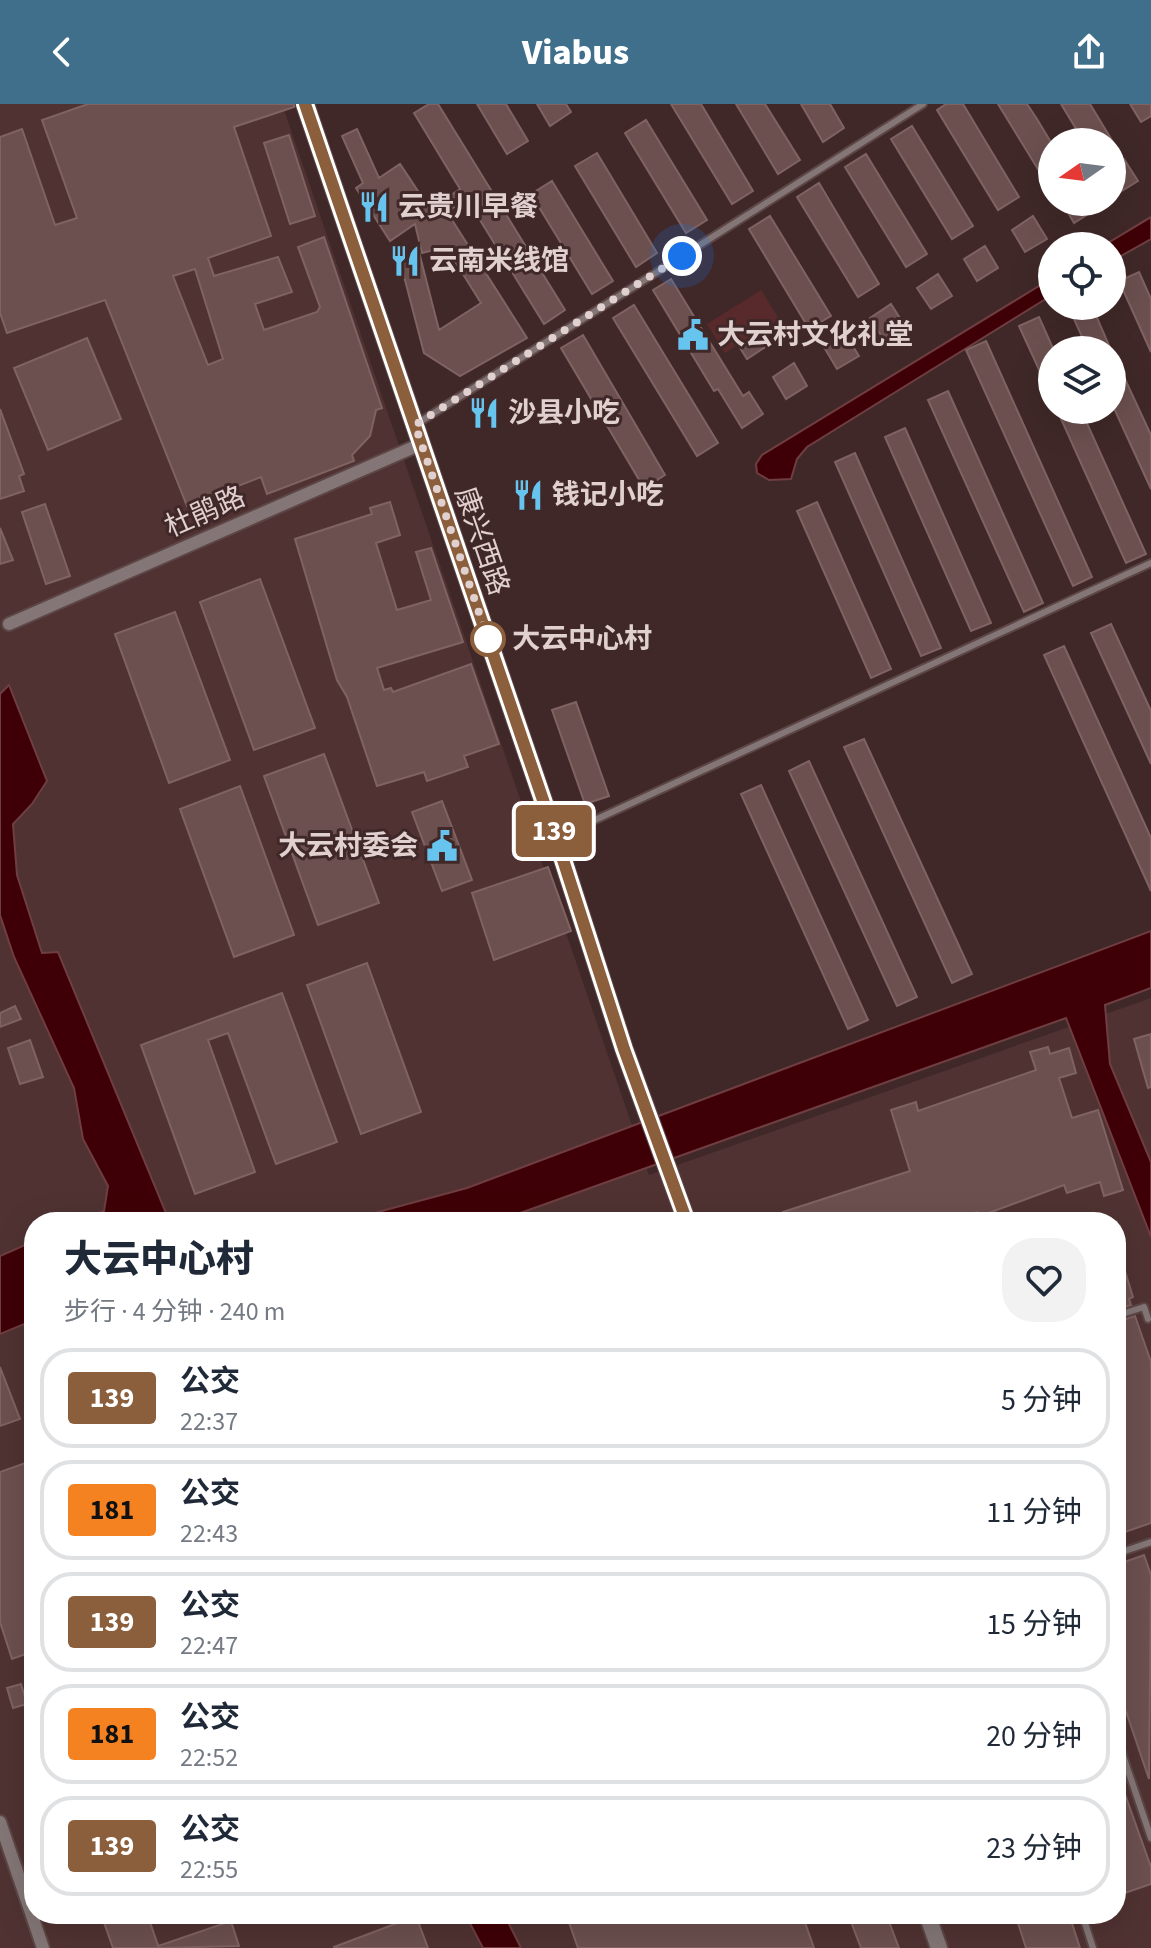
<!DOCTYPE html>
<html lang="zh">
<meta charset="utf-8">
<style>
body{margin:0;font-family:"Source Sans 3","Noto Sans SC",sans-serif;background:#f2f2f3;color:#1f2937;height:100vh;display:flex;flex-direction:column;font-size:30px;white-space:nowrap}
*{box-sizing:border-box;margin:0}
p{font-size:26px;color:#747a83}
.icon{flex:none;width:44px;height:44px;fill:none;stroke:currentColor;stroke-width:2;stroke-linecap:round;stroke-linejoin:round}
.map{position:relative;flex:1;overflow:hidden}
.side{position:absolute;left:24px;top:1108px;width:1102px;height:712px;display:flex;flex-direction:column;background:#fff;border-radius:32px;box-shadow:0 8px 32px #0002}
.side>*{flex:none}
.badge{padding:0 16px;border-radius:6px;font-size:28px;line-height:52px}
.needle{width:52px;rotate:256deg}
.controls{position:absolute;left:1038px;top:24px;display:grid;gap:16px}
.controls a{display:grid;place-items:center;width:88px;height:88px;border-radius:50%;background:#fff;box-shadow:0 8px 32px #0002;font-size:40px}
.you{position:absolute;width:40px;height:40px;margin:-20px;border:6px solid #fff;border-radius:50%;background:#1a73e8;box-shadow:0 0 0 12px #1a73e833}
.map>.badge{position:absolute;translate:-50% -50%;box-shadow:0 0 0 4px #fff}
.round{display:grid;place-items:center;flex:none;width:84px;height:84px;border-radius:32px;background:#f2f2f3}
.head{display:flex;align-items:center;justify-content:space-between;height:136px;padding:0 40px}
h1{font-size:38px;font-weight:800;line-height:60px}
ul{padding:0;list-style:none}
li{display:flex;align-items:center;gap:24px;height:100px;margin:0 16px 12px;padding:0 24px;border:4px solid #e0e1e3;border-radius:32px}
li div{flex:1}
li b{display:block;font-size:30px}
li em{font-style:normal}
li .badge{min-width:88px;font-weight:700;text-align:center}
header{display:flex;justify-content:space-between;align-items:center;height:104px;padding:0 40px;background:#3f6f8a;color:#fff;font-size:36px;font-weight:800}
.map>svg:first-child{display:block}
.built{fill:#503232;fill-rule:evenodd}
.green{fill:#592a2b}
.water{fill:#3e0006;stroke:#6f3e42;stroke-width:2}
.building{fill:#6b504f;stroke:#7f6362;stroke-width:2;fill-rule:evenodd}
.lines{fill:none;stroke-linecap:round;stroke-linejoin:round}
.service-casing{stroke:#5d4646;stroke-width:10}
.minor-casing{stroke:#5d4646;stroke-width:16}
.tertiary-casing{stroke:#5d4646;stroke-width:20}
.service{stroke:#847676;stroke-width:6}
.minor{stroke:#847676;stroke-width:12}
.tertiary{stroke:#847676;stroke-width:16}
.line-casing{stroke:#fff;stroke-width:18}
.line{stroke:#8b5e3c;stroke-width:12}
.walk{stroke:#e0d0cf;stroke-width:8;stroke-dasharray:0 14.4}
.stop-dot{fill:#fff;stroke:#8b5e3c;stroke-width:4}
.labels{text-anchor:middle;dominant-baseline:central;stroke-width:6;stroke-linejoin:round;paint-order:stroke}
.poi-label{font-size:28px;font-weight:bold;fill:#e0d0cf;stroke:#402828;text-anchor:start}
.street-label{font-size:28px;fill:#e0d0cf;stroke:#402828}
.stop-label{font-size:28px;font-weight:bold;fill:#e0d0cf;stroke:#402828;text-anchor:start}
</style>
<header><svg class="icon" aria-label="back" viewBox="0 0 24 24"><path d="M15 5l-7 7 7 7"/></svg>Viabus<svg class="icon" aria-label="share" viewBox="0 0 24 24"><path d="M12 15V3M7 8l5-5 5 5M5 13v7h14v-7"/></svg></header>
<div class="map">
<svg width="1151" height="1844" viewBox="0 0 1151 1844">
<rect width="100%" height="100%" fill="#402828"/>
<path class="built" d="M 0,0 L 282,0 L 649,1071 L 1151,894 L 1151,1844 L 0,1844 ZM 34,1118 L 1116,1118 L 1116,1810 L 34,1810 Z"/>
<path class="green" d="M 761,186 L 779,215 L 725,249 L 707,220 Z"/>
<path class="water" d="M 1151,113 L 1151,135 L 1112,157 L 1112,142 L 1103,142 Z
M 1052,174 L 1052,191 L 807,343 L 797,355 L 791,375 L 769,376 L 757,369 L 756,360 L 762,351 Z
M 9,581 L 47,677 L 32,700 L 13,720 L 17,771 L 42,849 L 58,848 L 168,1114 L 178,1118 L 78,1118 L 104,1107 L 108,1082 L 83,1035 L 74,984 L 14,853 L 0,811 L 0,590 Z
M 1151,827 L 1151,884 L 1105,901 L 1110,960 L 1151,1058 L 1151,1133 L 1066,914 L 495,1118 L 341,1118 L 467,1084 Z
M 34,1137 L 34,1216 L 0,1230 L 0,1152 Z
M 465,1810 L 504,1810 L 521,1844 L 483,1844 Z"/>
<path class="building" d="M 88,0 L 294,0 L 294,3 L 234,23 L 271,132 L 208,154 L 214,172 L 278,153 L 292,188 L 255,200 L 264,226 L 317,208 L 320,203 L 298,143 L 324,133 L 382,304 L 376,306 L 370,332 L 352,351 L 354,357 L 267,390 L 261,373 L 187,402 L 105,196 L 7,229 L 0,209 L 0,33 L 22,25 L 55,121 L 77,114 L 42,16 ZM 195,165 L 223,255 L 208,261 L 173,172 Z
M 429,0 L 438,0 L 565,206 L 544,220 L 467,95 L 447,108 L 527,234 L 460,272 L 424,249 L 399,153 L 419,148 L 439,226 L 481,199 L 446,143 L 422,149 L 415,120 L 390,137 L 356,84 L 363,79 L 342,32 L 357,25 L 379,74 L 400,60 L 430,105 L 460,85 L 414,9 Z
M 477,0 L 506,0 L 528,37 L 507,50 Z
M 537,0 L 566,0 L 571,8 L 550,22 Z
M 671,0 L 701,0 L 753,87 L 732,100 Z
M 736,0 L 765,0 L 800,56 L 778,70 Z
M 801,0 L 830,0 L 844,24 L 823,38 Z
M 946,0 L 963,0 L 1019,93 L 998,106 L 937,6 Z
M 998,0 L 1027,0 L 1037,15 L 1052,40 L 1052,88 Z
M 1061,0 L 1090,0 L 1113,38 L 1084,38 Z
M 1130,0 L 1151,0 L 1151,12 L 1141,18 Z
M 646,16 L 707,116 L 686,129 L 625,29 Z
M 912,22 L 973,122 L 952,135 L 891,35 Z
M 289,31 L 315,112 L 290,120 L 264,39 Z
M 597,49 L 657,149 L 636,163 L 575,62 Z
M 866,50 L 927,150 L 906,163 L 845,63 Z
M 1124,55 L 1138,77 L 1117,90 L 1112,82 L 1112,63 Z
M 552,77 L 613,177 L 592,190 L 531,90 Z
M 819,79 L 879,180 L 858,193 L 797,93 Z
M 1062,98 L 1107,98 L 1074,119 Z
M 770,112 L 831,212 L 809,225 L 749,125 Z
M 1033,112 L 1047,135 L 1025,148 L 1012,126 Z
M 985,142 L 998,164 L 977,177 L 964,155 Z
M 1139,168 L 1151,195 L 1151,248 L 1119,177 Z
M 938,170 L 952,192 L 931,205 L 917,184 Z
M 671,175 L 743,292 L 749,288 L 763,310 L 742,324 L 718,285 L 714,287 L 653,186 Z
M 891,200 L 905,222 L 884,236 L 870,214 Z
M 634,201 L 718,339 L 697,352 L 613,214 Z
M 1068,202 L 1092,202 L 1111,246 L 1088,246 Z
M 1039,213 L 1052,242 L 1052,294 L 1019,222 Z
M 762,228 L 770,240 L 747,255 L 739,242 Z
M 845,230 L 859,252 L 837,265 L 824,243 Z
M 583,231 L 665,371 L 644,384 L 561,244 Z
M 87,234 L 121,315 L 48,346 L 14,264 Z
M 986,237 L 1092,473 L 1073,482 L 966,246 Z
M 1112,247 L 1151,331 L 1151,385 L 1112,300 Z
M 794,259 L 807,282 L 786,295 L 773,273 Z
M 948,287 L 1043,499 L 1024,508 L 928,296 Z
M 0,305 L 24,370 L 19,372 L 24,387 L 0,395 Z
M 1057,306 L 1081,306 L 1146,450 L 1126,459 Z
M 905,324 L 991,519 L 971,527 L 885,333 Z
M 855,349 L 941,544 L 921,552 L 835,358 Z
M 390,398 L 400,431 L 376,439 L 397,506 L 431,496 L 416,448 L 431,444 L 463,538 L 377,564 L 384,586 L 391,584 L 393,588 L 471,560 L 499,640 L 464,652 L 468,663 L 427,677 L 424,668 L 377,682 L 347,593 L 337,576 L 295,435 L 372,410 L 370,404 Z
M 817,398 L 891,565 L 871,574 L 797,407 Z
M 45,400 L 70,472 L 46,480 L 22,408 Z
M 0,424 L 13,456 L 0,460 Z
M 260,475 L 315,624 L 254,646 L 200,498 Z
M 175,508 L 230,656 L 169,679 L 115,530 Z
M 1111,520 L 1151,607 L 1151,660 L 1091,529 Z
M 1064,542 L 1151,734 L 1151,787 L 1044,551 Z
M 576,598 L 609,692 L 585,700 L 552,606 Z
M 864,635 L 972,870 L 952,879 L 844,643 Z
M 324,650 L 379,799 L 318,821 L 264,672 Z
M 809,657 L 917,893 L 897,902 L 789,667 Z
M 761,681 L 868,916 L 848,925 L 741,690 Z
M 240,682 L 294,831 L 234,853 L 180,705 Z
M 442,697 L 472,776 L 442,787 L 412,708 Z
M 548,763 L 571,827 L 494,856 L 472,789 Z
M 367,859 L 421,1008 L 361,1030 L 307,881 Z
M 282,889 L 337,1038 L 276,1060 L 228,929 L 208,936 L 255,1068 L 195,1090 L 141,941 Z
M 15,902 L 21,915 L 0,923 L 0,909 Z
M 1151,930 L 1151,983 L 1148,984 L 1134,935 Z
M 30,936 L 43,973 L 20,980 L 8,944 Z
M 1048,943 L 1050,950 L 1069,944 L 1076,969 L 1059,974 L 1072,1014 L 1098,1006 L 1123,1086 L 1104,1092 L 1100,1078 L 1067,1089 L 1064,1081 L 978,1113 L 977,1108 L 947,1118 L 786,1118 L 783,1108 L 910,1067 L 891,1006 L 916,998 L 918,1007 L 1036,966 L 1030,948 Z
M 1119,1148 L 1133,1193 L 1129,1195 L 1131,1201 L 1116,1206 Z
M 1135,1212 L 1151,1258 L 1151,1419 L 1116,1431 L 1116,1218 Z
M 0,1263 L 20,1315 L 0,1322 Z
M 34,1356 L 34,1547 L 12,1555 L 0,1518 L 0,1368 Z
M 1144,1451 L 1151,1471 L 1149,1675 L 1116,1578 L 1116,1461 Z
M 21,1580 L 27,1600 L 13,1604 L 7,1584 Z
M 1116,1665 L 1151,1763 L 1151,1780 L 1116,1792 Z
M 101,1810 L 147,1810 L 159,1844 L 113,1844 Z
M 566,1810 L 802,1810 L 814,1844 L 578,1844 Z
M 848,1810 L 886,1810 L 899,1844 L 861,1844 Z
M 1015,1810 L 1069,1810 L 1080,1844 L 1026,1844 Z
M 416,1812 L 428,1844 L 334,1844 L 334,1843 Z
M 231,1817 L 239,1842 L 159,1844 L 158,1842 Z"/>
<g class="lines">
<defs>
<path id="service" d="M 418,319 L 923,0
M 556,734 L 1151,459
M 1116,1212 L 1144,1203 L 1148,1215
M 1116,1450 L 1151,1438
M 1116,1631 L 1151,1734
M 1082,1810 L 1093,1844"/>
<path id="minor" d="M 9,520 L 421,340
M 0,1718 L 43,1844"/>
<path id="tertiary" d="M 305,0 L 556,734 L 624,945 L 687,1118
M 927,1810 L 939,1844"/>
</defs>
<use href="#service" class="service-casing"/>
<use href="#minor" class="minor-casing"/>
<use href="#tertiary" class="tertiary-casing"/>
<use href="#service" class="service"/>
<use href="#minor" class="minor"/>
<use href="#tertiary" class="tertiary"/>
</g>
<g class="lines">
<defs>
<path id="line" d="M 305,0 L 556,734 L 624,945 L 687,1118"/>
</defs>
<use href="#line" class="line-casing"/>
<use href="#line" class="line"/>
<path class="walk" d="M 488,535 L 415,321 L 682,152"/>
</g>
<defs>
<symbol id="restaurant-bare" viewBox="-9 -9 18 18"><path d="M-5-6h1v4h1v-4h1v4h1v-4h1v5L-1.5 .5V6h-2V.5L-5-1ZM5-6V6H3V1.5H1.5Q1.5-4 5-6Z" fill="#67c4ef" stroke="#402828" stroke-width="2.5" paint-order="stroke"/></symbol>
<symbol id="civic-bare" viewBox="-9 -9 18 18"><path d="M-.6-6.5H3V-4.5H.6V-3L4-1V1h2V6H-6V1h2V-1L-.6-3ZM-1.2 2.5V6h2.4V2.5Z" fill="#67c4ef" stroke="#402828" stroke-width="2.5" paint-order="stroke"/></symbol>
</defs>
<g fill-rule="evenodd">
<use href="#restaurant-bare" x="352" y="81" width="44" height="44"/>
<use href="#restaurant-bare" x="383" y="135" width="44" height="44"/>
<use href="#civic-bare" x="671" y="209" width="44" height="44"/>
<use href="#restaurant-bare" x="462" y="287" width="44" height="44"/>
<use href="#restaurant-bare" x="506" y="369" width="44" height="44"/>
<use href="#civic-bare" x="420" y="720" width="44" height="44"/>
</g>
<circle class="stop-dot" cx="488" cy="535" r="16"/>
<g class="labels">
<g class="poi-label">
<text x="398" y="103">云贵川早餐</text>
<text x="429" y="157">云南米线馆</text>
<text x="717" y="231">大云村文化礼堂</text>
<text x="508" y="309">沙县小吃</text>
<text x="552" y="391">钱记小吃</text>
<text x="418" y="742" text-anchor="end">大云村委会</text>
</g>
<g class="street-label">
<text transform="translate(205 408) rotate(-24)">杜鹃路</text>
<text transform="translate(482 437) rotate(71)">康兴西路</text>
</g>
<g class="stop-label">
<text x="512" y="535">大云中心村</text>
</g>
</g>
</svg>
<div class="controls">
<a><svg class="needle" viewBox="-14 -14 28 28"><path d="M0-13l5 13h-10z" fill="#e53935"/><path d="M0 13l5-13h-10z" fill="#747a83"/></svg></a>
<a><svg class="icon" aria-label="locate" viewBox="0 0 24 24"><circle cx="12" cy="12" r="6"/><path d="M12 2v4M12 18v4M2 12h4M18 12h4"/></svg></a>
<a><svg class="icon" aria-label="layers" viewBox="0 0 24 24"><path d="M12 4l9 5-9 5-9-5zM3 14l9 5 9-5"/></svg></a>
</div>
<div class="you" style="left:682px;top:152px"></div>
<b class="badge" style="left:554px;top:727px;background:#8b5e3c;color:#fff">139</b>
<section class="side">
<div class="head"><div><h1>大云中心村</h1><p>步行 · 4 分钟 · 240 m</p></div><a class="round"><svg class="icon" aria-label="heart" viewBox="0 0 24 24"><path d="M12 20l-8-8c-3-5 5-10 8-4 3-6 11-1 8 4z"/></svg></a></div>
<ul>
<li><span class="badge" style="background:#8b5e3c;color:#fff">139</span><div><b>公交</b><p>22:37</p></div><em>5 分钟</em></li>
<li><span class="badge" style="background:#f58220;color:#111">181</span><div><b>公交</b><p>22:43</p></div><em>11 分钟</em></li>
<li><span class="badge" style="background:#8b5e3c;color:#fff">139</span><div><b>公交</b><p>22:47</p></div><em>15 分钟</em></li>
<li><span class="badge" style="background:#f58220;color:#111">181</span><div><b>公交</b><p>22:52</p></div><em>20 分钟</em></li>
<li><span class="badge" style="background:#8b5e3c;color:#fff">139</span><div><b>公交</b><p>22:55</p></div><em>23 分钟</em></li>
</ul>
</section>
</div>
